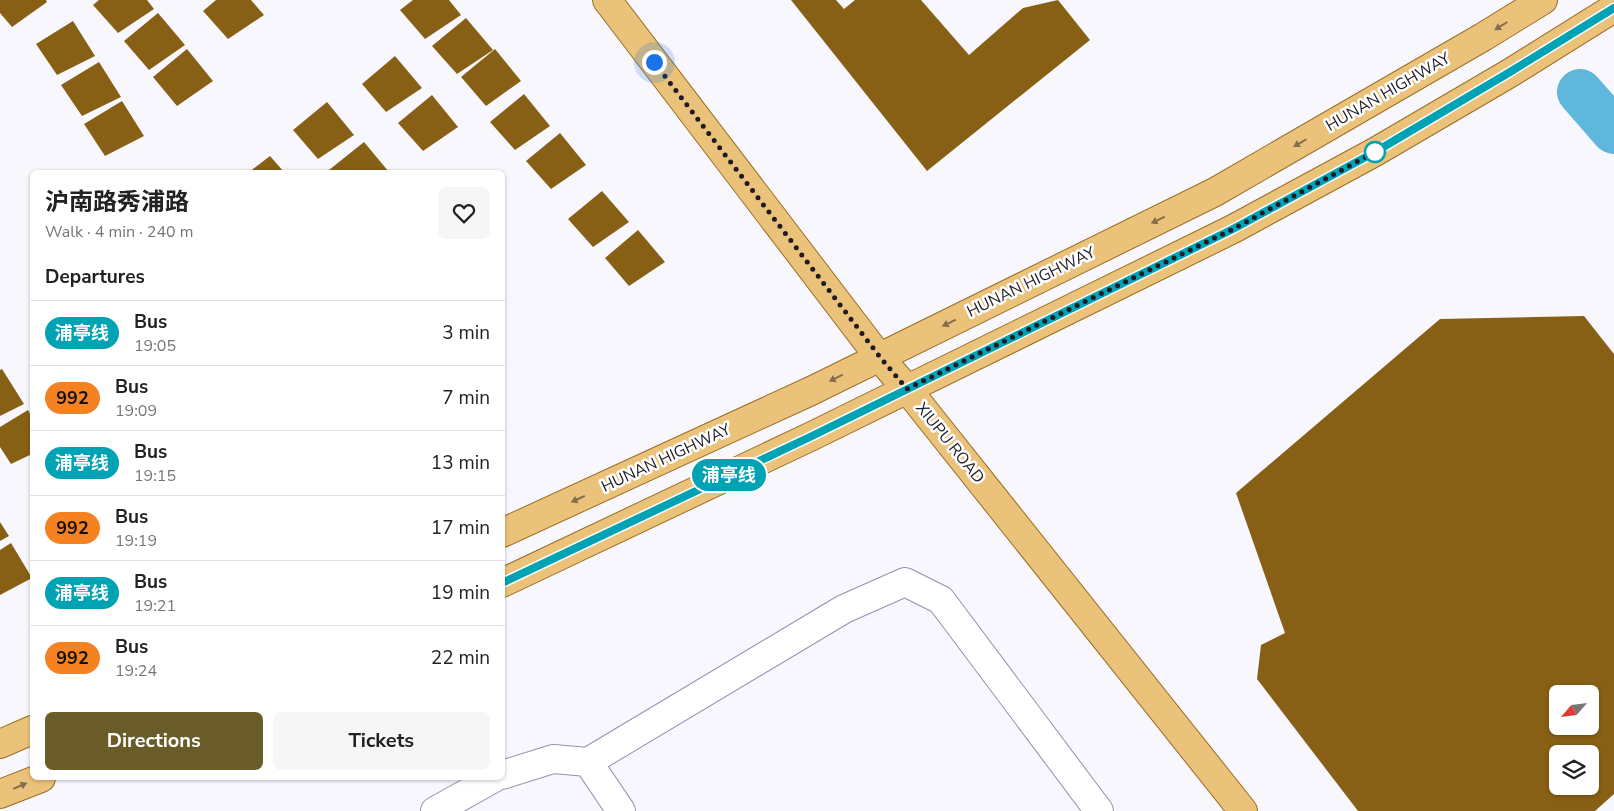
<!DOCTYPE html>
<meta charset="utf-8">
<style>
body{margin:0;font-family:"Nunito Sans","Noto Sans SC",sans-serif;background:#f6f6f6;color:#222;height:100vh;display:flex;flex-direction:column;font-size:19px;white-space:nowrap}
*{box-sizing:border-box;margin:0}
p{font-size:16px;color:#767676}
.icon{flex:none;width:28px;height:28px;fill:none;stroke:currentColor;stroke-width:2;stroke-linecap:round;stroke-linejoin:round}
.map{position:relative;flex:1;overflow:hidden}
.side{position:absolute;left:30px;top:170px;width:475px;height:610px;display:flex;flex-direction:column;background:#fff;border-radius:8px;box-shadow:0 1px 4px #0004}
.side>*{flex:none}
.badge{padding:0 10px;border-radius:16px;font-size:18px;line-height:32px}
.needle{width:32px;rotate:242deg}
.tools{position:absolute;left:1549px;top:685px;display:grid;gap:10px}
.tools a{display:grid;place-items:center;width:50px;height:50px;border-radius:8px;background:#fff;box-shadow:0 1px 4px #0004;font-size:25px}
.you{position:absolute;width:25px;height:25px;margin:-12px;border:4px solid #fff;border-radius:50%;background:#1a73e8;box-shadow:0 0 0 8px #1a73e833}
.map>.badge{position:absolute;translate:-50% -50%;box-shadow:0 0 0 2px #fff}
h2{padding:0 15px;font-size:19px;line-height:45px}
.round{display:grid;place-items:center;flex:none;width:52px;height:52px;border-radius:8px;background:#f6f6f6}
.summary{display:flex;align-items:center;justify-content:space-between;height:85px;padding:0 15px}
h1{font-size:24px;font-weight:700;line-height:38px}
.primary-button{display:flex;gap:10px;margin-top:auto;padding:10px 15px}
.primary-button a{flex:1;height:58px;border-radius:8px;background:#6a5c29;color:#fff;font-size:20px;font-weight:700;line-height:58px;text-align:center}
.primary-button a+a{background:#f6f6f6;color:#222}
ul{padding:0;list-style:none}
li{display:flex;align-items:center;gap:15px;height:65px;padding:0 15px;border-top:1px solid #e0e0e0}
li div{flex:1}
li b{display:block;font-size:19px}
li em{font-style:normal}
li .badge{min-width:55px;font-weight:700;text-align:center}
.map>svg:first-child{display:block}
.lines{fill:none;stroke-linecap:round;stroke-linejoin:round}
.river{stroke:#5fb8dc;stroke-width:46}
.building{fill:#876015;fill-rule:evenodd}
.minor-casing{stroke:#968fad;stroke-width:30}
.major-casing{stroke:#9a6e22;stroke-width:30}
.minor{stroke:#fff;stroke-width:28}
.major{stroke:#ebc279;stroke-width:28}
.oneway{fill:#846e50}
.line-casing{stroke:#fff;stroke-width:11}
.line{stroke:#00a3b4;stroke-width:8}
.walk{stroke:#1e1b27;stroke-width:5;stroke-dasharray:0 9}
.stop-dot{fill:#fff;stroke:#00a3b4;stroke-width:2.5}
.labels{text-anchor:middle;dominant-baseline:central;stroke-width:5;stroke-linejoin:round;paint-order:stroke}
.street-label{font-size:16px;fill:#1e1b27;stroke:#fff}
</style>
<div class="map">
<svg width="1614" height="811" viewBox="0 0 1614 811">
<rect width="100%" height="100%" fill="#f9f7fe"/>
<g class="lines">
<path class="river" d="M 1580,92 L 1614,131"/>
</g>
<path class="building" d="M 0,0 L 46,0 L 47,2 L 12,27 L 0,13 Z
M 99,0 L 147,0 L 154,9 L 118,33 L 93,5 Z
M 216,0 L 251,0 L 264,15 L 228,39 L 203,11 Z
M 413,0 L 449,0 L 461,15 L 425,39 L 400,10 Z
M 791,0 L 836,0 L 844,9 L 855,0 L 921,0 L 969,55 L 1023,8 L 1058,0 L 1090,40 L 927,171 Z
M 158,13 L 185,45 L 149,70 L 124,41 Z
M 466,18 L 493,50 L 457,74 L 432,46 Z
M 73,21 L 95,56 L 57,75 L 36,44 Z
M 187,49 L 213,81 L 177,106 L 153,77 Z
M 495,49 L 521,81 L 486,106 L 461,77 Z
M 395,56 L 422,88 L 386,112 L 362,84 Z
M 99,62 L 121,97 L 82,116 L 61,85 Z
M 524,94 L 550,126 L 515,150 L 490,122 Z
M 432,95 L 458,127 L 423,151 L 398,123 Z
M 122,101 L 144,136 L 105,156 L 84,124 Z
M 327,102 L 354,135 L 318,159 L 293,130 Z
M 560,133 L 586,165 L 551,189 L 526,161 Z
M 364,142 L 389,172 L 332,172 L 329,170 Z
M 270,156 L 284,172 L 249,172 Z
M 602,191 L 629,222 L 593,247 L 568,219 Z
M 638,230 L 665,262 L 629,286 L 605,258 Z
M 1584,316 L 1614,354 L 1614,794 L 1595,811 L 1358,811 L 1257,679 L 1261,645 L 1285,633 L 1236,493 L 1440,319 ZM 1558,694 L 1590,694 L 1590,726 L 1558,726 ZM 1558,754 L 1590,754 L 1590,786 L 1558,786 Z
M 2,369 L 24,404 L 0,416 L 0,370 Z
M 28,410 L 32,417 L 32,454 L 11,464 L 0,447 L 0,427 Z
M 0,522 L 9,536 L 0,541 Z
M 11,543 L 32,578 L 0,595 L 0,550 Z"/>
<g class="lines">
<defs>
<path id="minor" d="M 588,762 L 844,609 L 905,582 L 941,600 L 1099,811
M 502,775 L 553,759 L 588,762 L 621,811
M 435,811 L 494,778"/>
<path id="major" d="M 607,0 L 879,357 L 907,389 L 1243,811
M 502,533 L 811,391 L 1215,192 L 1483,37 L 1543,0
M 502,583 L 812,436 L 1233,229 L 1375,152 L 1510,73 L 1614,8
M 0,744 L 32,730
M 0,794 L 41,778"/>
</defs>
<use href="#minor" class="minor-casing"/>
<use href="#major" class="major-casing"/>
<use href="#minor" class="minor"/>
<use href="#major" class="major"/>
</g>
<defs><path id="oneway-solid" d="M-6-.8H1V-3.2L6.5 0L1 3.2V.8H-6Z" transform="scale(1.25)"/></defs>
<g class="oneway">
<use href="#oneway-solid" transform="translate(1501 26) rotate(148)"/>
<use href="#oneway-solid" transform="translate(1300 143) rotate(150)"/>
<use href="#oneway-solid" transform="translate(1158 220) rotate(154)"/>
<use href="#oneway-solid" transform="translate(949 323) rotate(154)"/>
<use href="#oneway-solid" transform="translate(836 378) rotate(154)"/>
<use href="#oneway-solid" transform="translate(578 499) rotate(155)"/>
<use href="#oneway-solid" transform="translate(20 786) rotate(-23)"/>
</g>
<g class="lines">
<defs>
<path id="line" d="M 502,583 L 812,436 L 1233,229 L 1375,152 L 1510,72 L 1614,8"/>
</defs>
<use href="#line" class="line-casing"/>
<use href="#line" class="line"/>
<path class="walk" d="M 654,62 L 880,357 L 907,389 L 1233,229 L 1375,152"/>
</g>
<circle class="stop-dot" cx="1375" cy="152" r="10"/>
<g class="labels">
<g class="street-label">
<text transform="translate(1388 92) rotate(-30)">HUNAN HIGHWAY</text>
<text transform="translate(1031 282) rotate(-26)">HUNAN HIGHWAY</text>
<text transform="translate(950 443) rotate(51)">XIUPU ROAD</text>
<text transform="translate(666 458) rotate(-25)">HUNAN HIGHWAY</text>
</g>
</g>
</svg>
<div class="tools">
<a><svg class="needle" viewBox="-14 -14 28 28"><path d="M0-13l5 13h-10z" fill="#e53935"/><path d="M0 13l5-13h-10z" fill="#767676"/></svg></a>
<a><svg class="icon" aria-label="layers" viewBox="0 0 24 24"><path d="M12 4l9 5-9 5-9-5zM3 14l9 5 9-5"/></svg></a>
</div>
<div class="you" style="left:654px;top:62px"></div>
<b class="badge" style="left:729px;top:475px;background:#00a3b4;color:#fff">浦亭线</b>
<section class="side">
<div class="summary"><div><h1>沪南路秀浦路</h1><p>Walk · 4 min · 240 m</p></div><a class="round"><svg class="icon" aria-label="heart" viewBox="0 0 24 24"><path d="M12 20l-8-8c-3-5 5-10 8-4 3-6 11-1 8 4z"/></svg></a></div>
<h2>Departures</h2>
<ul>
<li><span class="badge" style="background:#00a3b4;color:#fff">浦亭线</span><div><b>Bus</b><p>19:05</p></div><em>3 min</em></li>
<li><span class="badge" style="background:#f58220;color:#111">992</span><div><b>Bus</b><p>19:09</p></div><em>7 min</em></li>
<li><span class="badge" style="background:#00a3b4;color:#fff">浦亭线</span><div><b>Bus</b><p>19:15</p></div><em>13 min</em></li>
<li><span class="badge" style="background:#f58220;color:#111">992</span><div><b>Bus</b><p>19:19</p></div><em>17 min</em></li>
<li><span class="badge" style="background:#00a3b4;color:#fff">浦亭线</span><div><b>Bus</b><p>19:21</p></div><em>19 min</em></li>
<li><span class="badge" style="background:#f58220;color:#111">992</span><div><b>Bus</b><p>19:24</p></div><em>22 min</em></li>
</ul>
<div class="primary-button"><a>Directions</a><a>Tickets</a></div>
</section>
</div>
